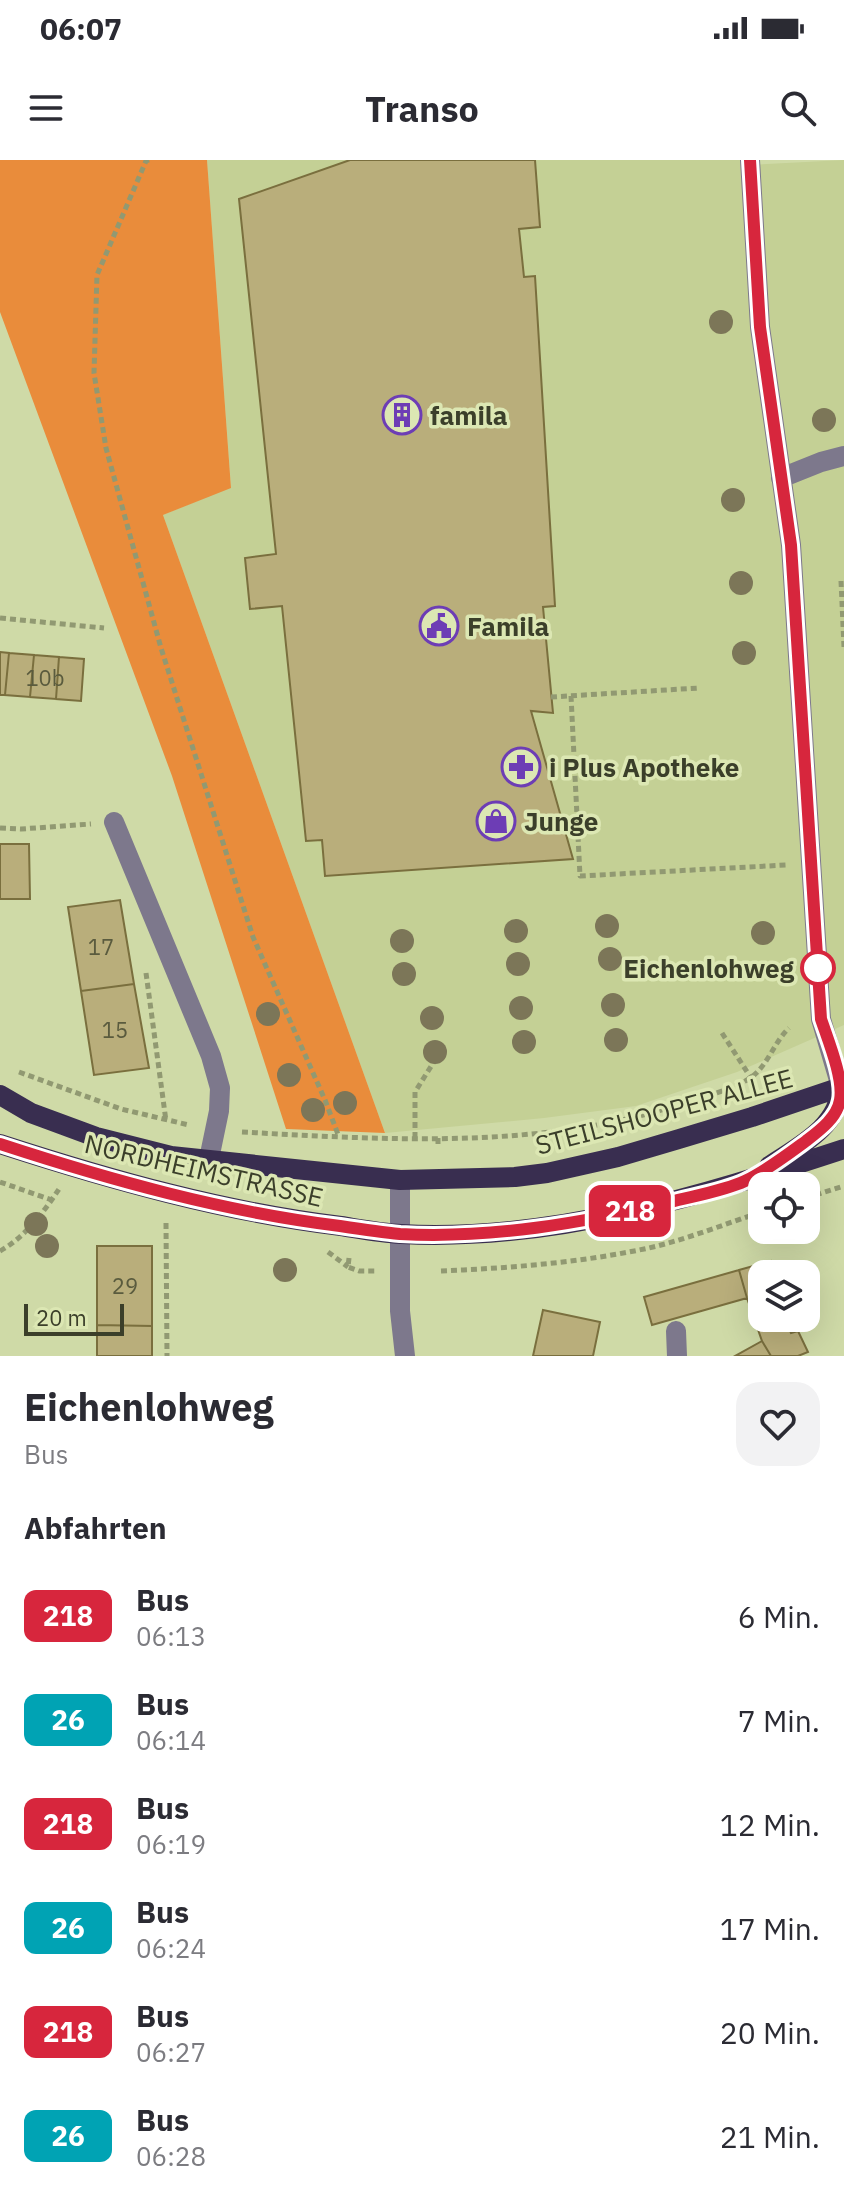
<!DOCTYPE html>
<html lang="de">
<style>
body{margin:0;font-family:"IBM Plex Sans",sans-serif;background:#f2f2f3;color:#2b2b33;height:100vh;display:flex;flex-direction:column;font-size:30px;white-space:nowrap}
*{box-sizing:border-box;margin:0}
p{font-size:26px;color:#7c7c81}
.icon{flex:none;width:44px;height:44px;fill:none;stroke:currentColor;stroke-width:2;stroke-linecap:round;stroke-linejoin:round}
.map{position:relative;height:1196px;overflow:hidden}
.panel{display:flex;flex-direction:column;background:#fff;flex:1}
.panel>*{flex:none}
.badge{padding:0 16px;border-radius:12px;font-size:28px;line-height:52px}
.tools{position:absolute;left:748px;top:1012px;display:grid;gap:16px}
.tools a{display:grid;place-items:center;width:72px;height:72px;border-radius:16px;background:#fff;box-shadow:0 8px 32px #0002;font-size:40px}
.scale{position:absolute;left:24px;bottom:20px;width:100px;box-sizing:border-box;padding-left:8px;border:4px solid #3b3f2a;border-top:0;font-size:22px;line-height:28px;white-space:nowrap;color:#3b3f2a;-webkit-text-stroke:6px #dce7b3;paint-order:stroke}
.map>.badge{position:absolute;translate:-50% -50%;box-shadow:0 0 0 4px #fff}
h2{padding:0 24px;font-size:30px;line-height:72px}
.round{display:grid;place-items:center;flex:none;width:84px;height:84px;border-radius:24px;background:#f2f2f3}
.summary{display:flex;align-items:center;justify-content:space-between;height:136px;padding:0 24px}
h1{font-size:38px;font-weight:700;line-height:60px}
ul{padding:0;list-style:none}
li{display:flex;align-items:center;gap:24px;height:104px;padding:0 24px}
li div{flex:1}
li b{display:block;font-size:30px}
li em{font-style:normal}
li .badge{min-width:88px;font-weight:700;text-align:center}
.status{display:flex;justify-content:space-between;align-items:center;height:56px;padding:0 40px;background:#fff;direction:ltr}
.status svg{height:22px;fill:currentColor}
header{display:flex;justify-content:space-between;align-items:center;height:104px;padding:0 24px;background:#fff;font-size:36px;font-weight:700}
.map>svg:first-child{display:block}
.built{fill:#c4d095}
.green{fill:#e98c3b}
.building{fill:#b9ae7b;stroke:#7a6f3e;stroke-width:2}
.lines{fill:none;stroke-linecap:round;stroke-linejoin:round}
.path{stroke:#919972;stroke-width:5;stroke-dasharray:6 4;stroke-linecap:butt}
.minor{stroke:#7d788c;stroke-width:20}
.major{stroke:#392e50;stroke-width:20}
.tree{fill:#7c7658}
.line-casing{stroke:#fff;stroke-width:18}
.line{stroke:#d7263d;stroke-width:12}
.stop-dot{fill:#fff;stroke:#d7263d;stroke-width:4}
.labels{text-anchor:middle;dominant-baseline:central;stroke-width:7;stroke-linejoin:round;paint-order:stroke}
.number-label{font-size:22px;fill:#5a5b3e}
.poi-label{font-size:26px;font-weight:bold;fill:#3b3f2a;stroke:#dce7b3;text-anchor:start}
.stop-label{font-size:26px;font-weight:bold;fill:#3b3f2a;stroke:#dce7b3;text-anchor:end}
.street-label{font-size:26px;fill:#3b3f2a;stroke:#dce7b3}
</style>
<div class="status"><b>06:07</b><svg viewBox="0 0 49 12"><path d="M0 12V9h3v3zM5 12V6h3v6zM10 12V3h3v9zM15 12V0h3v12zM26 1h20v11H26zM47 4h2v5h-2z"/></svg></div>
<header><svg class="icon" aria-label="menu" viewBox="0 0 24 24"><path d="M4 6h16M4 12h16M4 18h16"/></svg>Transo<svg class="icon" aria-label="search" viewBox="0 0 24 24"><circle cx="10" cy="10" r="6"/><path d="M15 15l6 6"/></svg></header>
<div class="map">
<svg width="844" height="1196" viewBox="0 0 844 1196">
<rect width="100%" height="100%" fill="#cfdaa7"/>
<path class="built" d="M 207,0 L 746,0 L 748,5 L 844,0 L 844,865 L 737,912 L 636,946 L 544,958 L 385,973 L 163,355 L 231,327 Z"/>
<path class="green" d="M 0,0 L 207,0 L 231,328 L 163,355 L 385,973 L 286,969 L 172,616 L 0,152 Z"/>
<path class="building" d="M 350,0 L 535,0 L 540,67 L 519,69 L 524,117 L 535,116 L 555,446 L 543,447 L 553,553 L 531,551 L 573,699 L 325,716 L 322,680 L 306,681 L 282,446 L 250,449 L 245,398 L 276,394 L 239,39 Z
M 0,492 L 9,493 L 5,535 L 0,535 Z
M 9,493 L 34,495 L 30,537 L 5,535 Z
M 34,495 L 59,497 L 56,539 L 30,537 Z
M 59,497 L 84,499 L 81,541 L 56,539 Z
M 0,684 L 29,684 L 30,739 L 0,739 Z
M 120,740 L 134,824 L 81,831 L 68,747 Z
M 134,824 L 149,908 L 94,915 L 81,831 Z
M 97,1086 L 152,1086 L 152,1166 L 97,1165 Z
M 771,1101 L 775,1114 L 762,1114 L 762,1158 L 785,1158 L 791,1173 L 798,1171 L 808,1192 L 798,1196 L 771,1196 L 762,1181 L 747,1138 L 739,1110 Z
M 739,1110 L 747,1138 L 652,1165 L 644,1137 Z
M 543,1150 L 600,1162 L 593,1196 L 533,1196 Z
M 97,1165 L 152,1166 L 152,1196 L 97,1196 Z
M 762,1181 L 771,1196 L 735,1196 Z"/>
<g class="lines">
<path class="path" d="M 149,0 L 146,1 L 97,115 L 94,213 L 106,288 L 161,488 L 253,777 L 325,940 L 339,977
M 841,421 L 844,487
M 0,458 L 104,468
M 571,536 L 580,716 L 786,705
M 551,537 L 699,528
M 0,668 L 21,669 L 91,664
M 146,813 L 166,961
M 722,873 L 751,918
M 19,912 L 121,949 L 189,965
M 242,972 C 389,980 543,990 684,943 C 705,936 728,931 747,920 C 767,909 773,883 789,868
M 415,978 L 415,932 L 435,900
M 438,978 L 438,986
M 0,1022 L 52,1040
M 806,1038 L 844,1026
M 166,1063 L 167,1196
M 0,1091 C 24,1078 44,1052 59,1029
M 328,1092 L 348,1107
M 349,1098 L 348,1107 L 359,1111 L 375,1111
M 441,1111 C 509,1108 577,1103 644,1089 C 683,1081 724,1064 762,1052"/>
<path class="minor" d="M 750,0 L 760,167 L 791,385 L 821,859 L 841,927
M 781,318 L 821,302 L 844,296
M 114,662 L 211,896 L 220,928 L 219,951 L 209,999
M 400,1020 L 400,1151 L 405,1196
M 676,1171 L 677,1196"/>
<path class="major" d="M 0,935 L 31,953 L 96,977 L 171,996 L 400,1020 L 515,1017 L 547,1013 L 618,997 L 679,979 L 752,957 L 844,926
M 0,984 C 111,1020 225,1052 341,1066 C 360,1069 381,1073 401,1074 C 553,1082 701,1036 844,989
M 769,1006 C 799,986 839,967 841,927"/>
</g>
<g class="tree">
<circle cx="721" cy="162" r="12"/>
<circle cx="824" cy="260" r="12"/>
<circle cx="733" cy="340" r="12"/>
<circle cx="741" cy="423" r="12"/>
<circle cx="744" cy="493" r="12"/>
<circle cx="607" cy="766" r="12"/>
<circle cx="516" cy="771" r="12"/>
<circle cx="763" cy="773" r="12"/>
<circle cx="402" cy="781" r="12"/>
<circle cx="610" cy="799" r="12"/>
<circle cx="518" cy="804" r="12"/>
<circle cx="404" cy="814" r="12"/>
<circle cx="613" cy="845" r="12"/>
<circle cx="521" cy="848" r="12"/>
<circle cx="268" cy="854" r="12"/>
<circle cx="432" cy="858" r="12"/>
<circle cx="616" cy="880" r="12"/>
<circle cx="524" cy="882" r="12"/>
<circle cx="435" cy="892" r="12"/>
<circle cx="289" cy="915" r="12"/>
<circle cx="345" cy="943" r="12"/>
<circle cx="313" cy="950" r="12"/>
<circle cx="36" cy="1064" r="12"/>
<circle cx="47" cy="1086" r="12"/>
<circle cx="285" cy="1110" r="12"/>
</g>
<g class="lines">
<defs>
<path id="line" d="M 0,984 C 110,1020 225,1052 340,1066 C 360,1069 380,1072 400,1074 C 490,1079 583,1063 670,1042 C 693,1036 724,1031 745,1021 C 766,1011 787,995 806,981 C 819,971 837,958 840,940 C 844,919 828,880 821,859 L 791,385 L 760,167 L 750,0"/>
</defs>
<use href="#line" class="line-casing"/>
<use href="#line" class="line"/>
</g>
<defs>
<symbol id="building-ring" viewBox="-11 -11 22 22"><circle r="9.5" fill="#dce7b3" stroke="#6d3db5" stroke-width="1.5"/><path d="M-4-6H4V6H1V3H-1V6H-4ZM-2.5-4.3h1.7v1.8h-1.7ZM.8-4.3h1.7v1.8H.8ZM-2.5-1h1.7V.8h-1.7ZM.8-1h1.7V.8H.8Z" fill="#6d3db5"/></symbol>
<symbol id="civic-ring" viewBox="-11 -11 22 22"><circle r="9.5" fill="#dce7b3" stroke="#6d3db5" stroke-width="1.5"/><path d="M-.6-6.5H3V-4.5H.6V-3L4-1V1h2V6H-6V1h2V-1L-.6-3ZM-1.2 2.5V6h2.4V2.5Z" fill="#6d3db5"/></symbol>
<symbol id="pharmacy-ring" viewBox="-11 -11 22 22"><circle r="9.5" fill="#dce7b3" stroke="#6d3db5" stroke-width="1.5"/><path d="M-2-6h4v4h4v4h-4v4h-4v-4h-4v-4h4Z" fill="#6d3db5"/></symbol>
<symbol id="shop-ring" viewBox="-11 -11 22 22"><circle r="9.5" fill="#dce7b3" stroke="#6d3db5" stroke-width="1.5"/><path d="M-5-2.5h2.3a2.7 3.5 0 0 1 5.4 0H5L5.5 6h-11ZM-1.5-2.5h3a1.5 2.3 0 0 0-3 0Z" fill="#6d3db5"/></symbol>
</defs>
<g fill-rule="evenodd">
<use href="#building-ring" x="380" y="233" width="44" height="44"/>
<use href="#civic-ring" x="417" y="444" width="44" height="44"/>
<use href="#pharmacy-ring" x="499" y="585" width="44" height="44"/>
<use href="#shop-ring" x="474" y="639" width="44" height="44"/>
</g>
<circle class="stop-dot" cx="818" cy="808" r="16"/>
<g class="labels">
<g class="number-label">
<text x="45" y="517">10b</text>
<text x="101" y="786">17</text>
<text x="115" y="869">15</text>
<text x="125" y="1125">29</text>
</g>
<g class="poi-label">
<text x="430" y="255">famila</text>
<text x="467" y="466">Famila</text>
<text x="549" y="607">i Plus Apotheke</text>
<text x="524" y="661">Junge</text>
</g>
<g class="stop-label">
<text x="794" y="808">Eichenlohweg</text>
</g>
<g class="street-label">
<text transform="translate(664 951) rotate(-15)">STEILSHOOPER ALLEE</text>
<text transform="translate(204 1010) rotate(13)">NORDHEIMSTRASSE</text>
</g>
</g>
</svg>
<div class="tools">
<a><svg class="icon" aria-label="locate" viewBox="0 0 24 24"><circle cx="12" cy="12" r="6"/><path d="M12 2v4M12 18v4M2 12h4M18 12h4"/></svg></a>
<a><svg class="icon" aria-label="layers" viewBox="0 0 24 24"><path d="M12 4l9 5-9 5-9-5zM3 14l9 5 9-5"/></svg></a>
</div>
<div class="scale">20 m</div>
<b class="badge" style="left:630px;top:1051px;background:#d7263d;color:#fff">218</b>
</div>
<section class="panel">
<div class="summary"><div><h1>Eichenlohweg</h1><p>Bus</p></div><a class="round"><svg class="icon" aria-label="heart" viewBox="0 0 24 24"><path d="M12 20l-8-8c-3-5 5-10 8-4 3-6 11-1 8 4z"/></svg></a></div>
<h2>Abfahrten</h2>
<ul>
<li><span class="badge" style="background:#d7263d;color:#fff">218</span><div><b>Bus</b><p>06:13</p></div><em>6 Min.</em></li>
<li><span class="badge" style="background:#00a3b4;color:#fff">26</span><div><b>Bus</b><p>06:14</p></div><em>7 Min.</em></li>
<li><span class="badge" style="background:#d7263d;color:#fff">218</span><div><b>Bus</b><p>06:19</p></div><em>12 Min.</em></li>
<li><span class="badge" style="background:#00a3b4;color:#fff">26</span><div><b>Bus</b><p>06:24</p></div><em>17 Min.</em></li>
<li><span class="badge" style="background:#d7263d;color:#fff">218</span><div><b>Bus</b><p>06:27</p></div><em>20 Min.</em></li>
<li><span class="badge" style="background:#00a3b4;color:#fff">26</span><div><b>Bus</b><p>06:28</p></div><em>21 Min.</em></li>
</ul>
</section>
